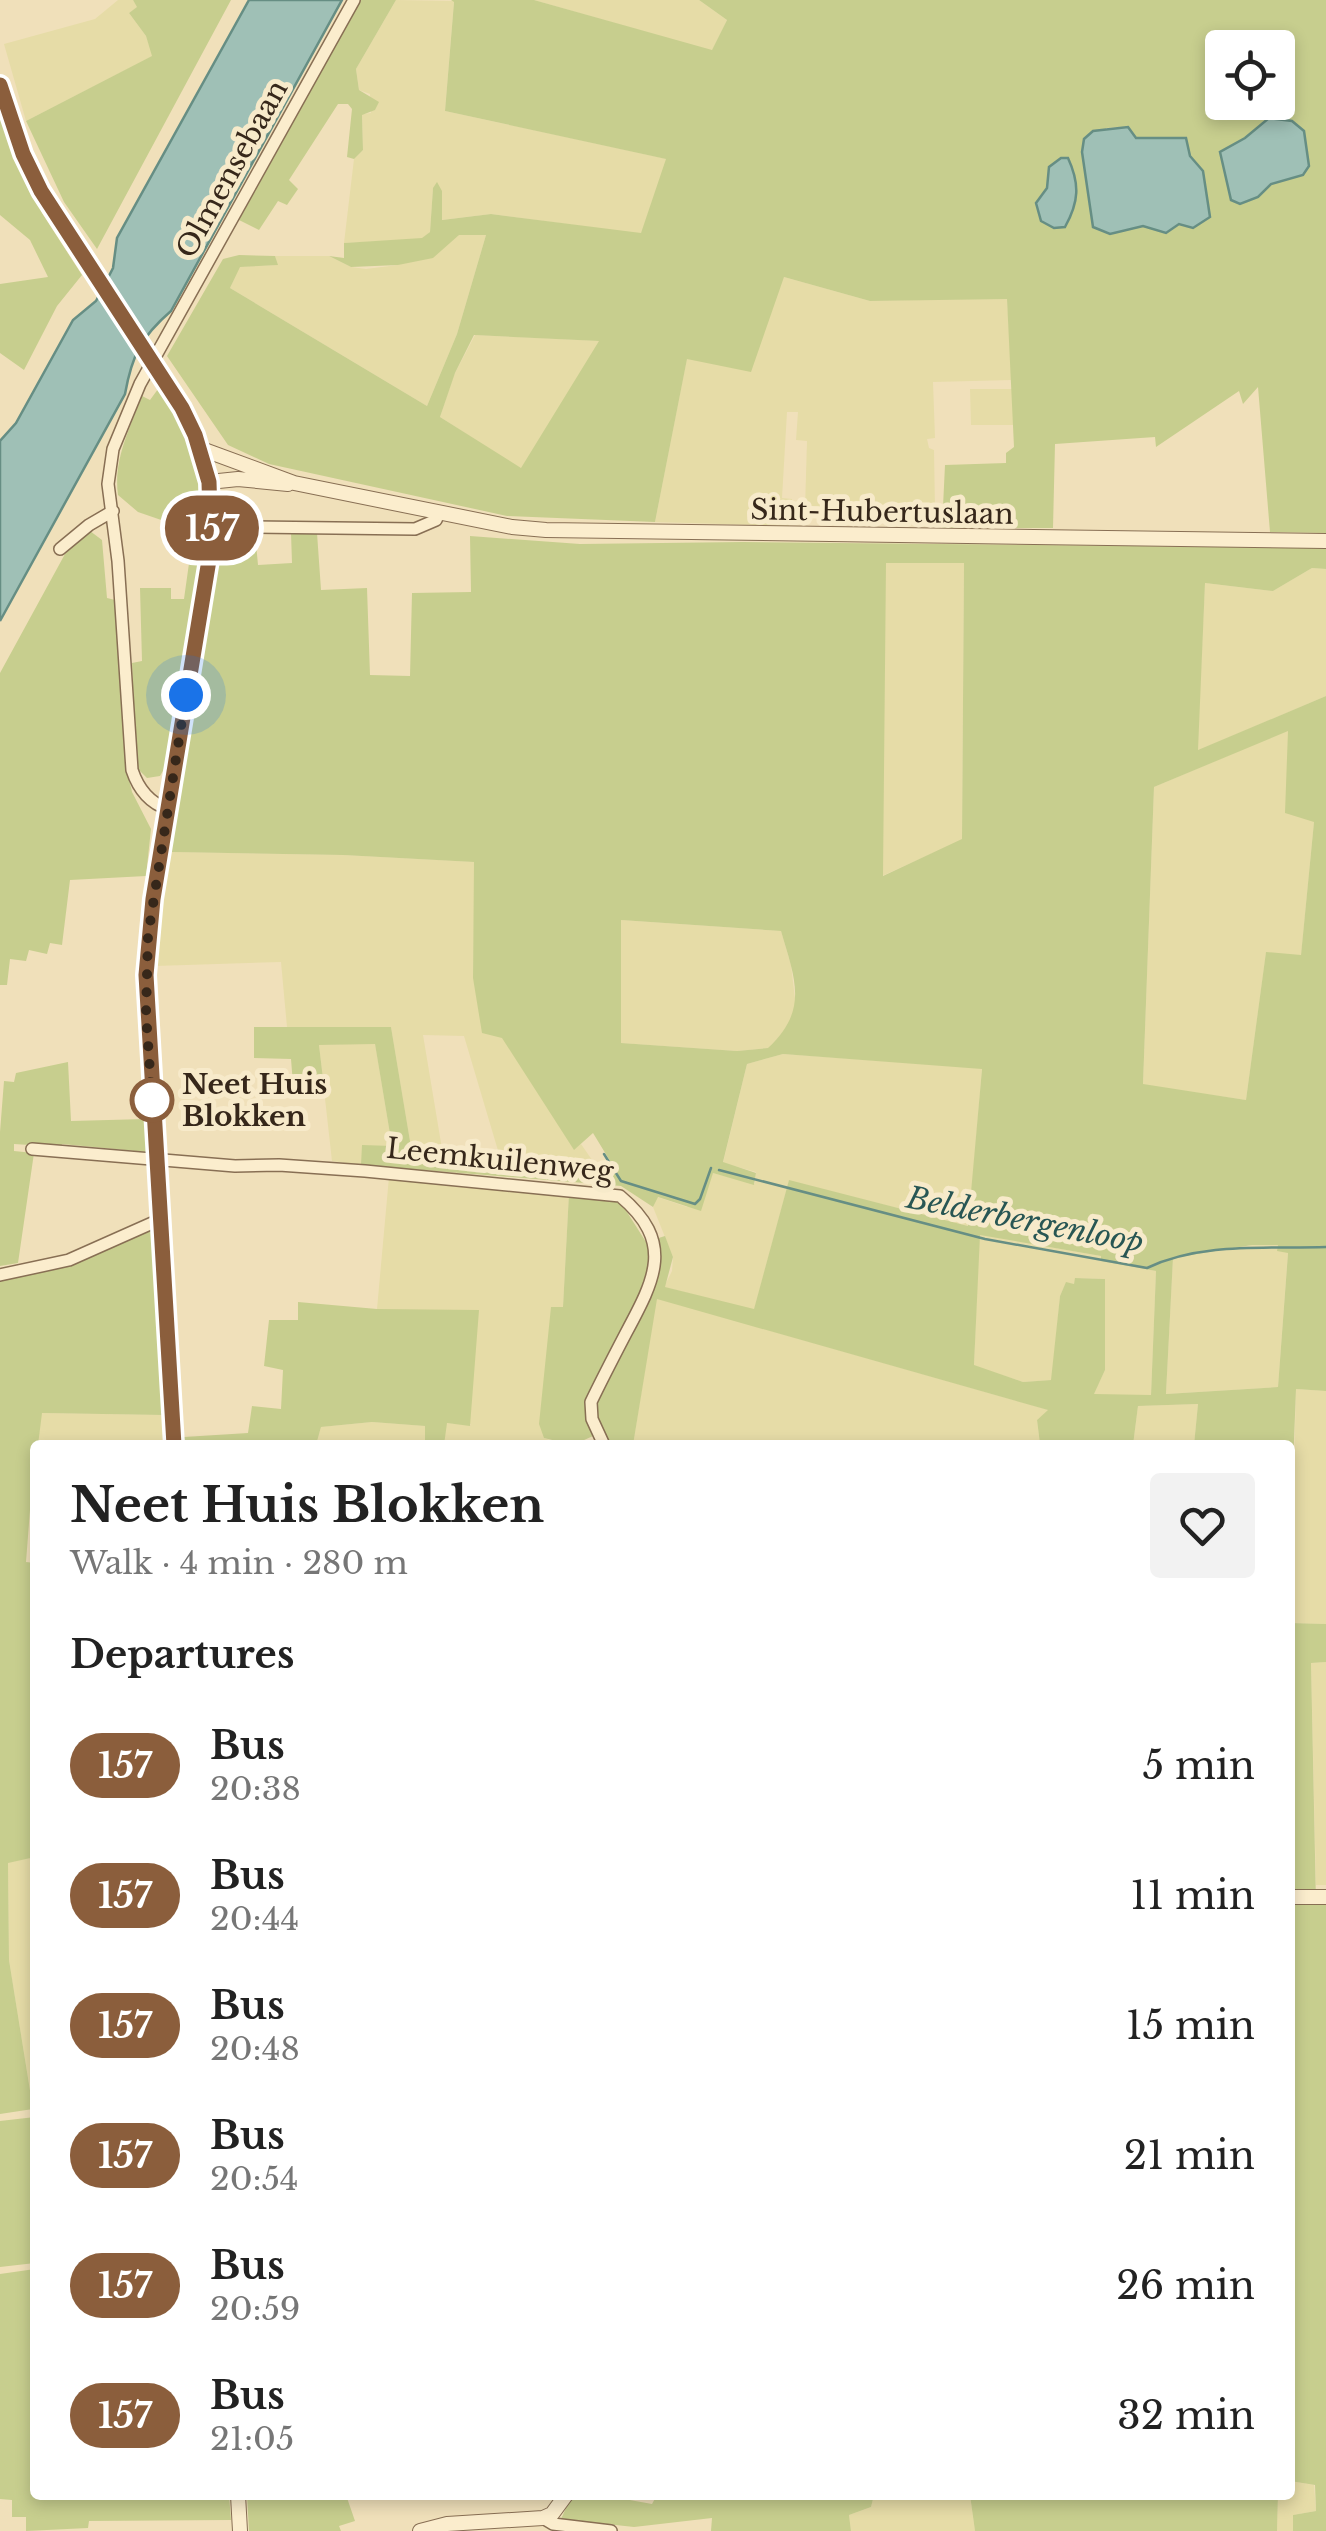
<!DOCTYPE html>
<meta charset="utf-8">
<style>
body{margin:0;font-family:"Libre Baskerville",serif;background:#f2f2f2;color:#222;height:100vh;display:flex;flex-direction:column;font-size:38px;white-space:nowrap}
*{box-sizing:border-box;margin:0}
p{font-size:32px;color:#767676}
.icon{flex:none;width:55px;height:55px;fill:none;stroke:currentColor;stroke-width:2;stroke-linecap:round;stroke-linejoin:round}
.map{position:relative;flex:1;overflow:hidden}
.sheet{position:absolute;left:30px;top:1440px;width:1265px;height:1060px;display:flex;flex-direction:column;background:#fff;border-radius:10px;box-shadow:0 5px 15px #0003}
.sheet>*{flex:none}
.badge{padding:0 20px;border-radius:32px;font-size:35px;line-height:65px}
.buttons{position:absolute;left:1205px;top:30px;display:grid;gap:20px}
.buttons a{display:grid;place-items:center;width:90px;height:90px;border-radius:10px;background:#fff;box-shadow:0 5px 15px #0003;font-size:50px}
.you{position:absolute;width:50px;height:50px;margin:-25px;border:8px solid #fff;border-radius:50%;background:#1a73e8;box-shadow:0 0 0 15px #1a73e833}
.map>.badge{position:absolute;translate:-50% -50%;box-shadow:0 0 0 5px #fff}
h2{padding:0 40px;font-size:38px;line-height:90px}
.round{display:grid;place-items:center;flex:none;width:105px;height:105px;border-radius:10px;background:#f2f2f2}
.headline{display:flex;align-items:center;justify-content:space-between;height:170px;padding:0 40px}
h1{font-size:48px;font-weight:700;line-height:75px}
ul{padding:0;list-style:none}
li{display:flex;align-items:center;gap:30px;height:130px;padding:0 40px}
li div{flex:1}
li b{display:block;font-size:38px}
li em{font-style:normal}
li .badge{min-width:110px;font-weight:700;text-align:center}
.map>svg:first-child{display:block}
.farmland{fill:#e6dca7}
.green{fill:#c7ce8e;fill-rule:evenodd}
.water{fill:#9fc0b6;stroke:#668e84;stroke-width:2.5}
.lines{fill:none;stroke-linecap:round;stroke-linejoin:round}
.stream{stroke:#668e84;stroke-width:2.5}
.minor-casing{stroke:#886f54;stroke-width:14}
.tertiary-casing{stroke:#886f54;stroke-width:16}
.minor{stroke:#fbedcd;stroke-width:11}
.tertiary{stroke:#fbedcd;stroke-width:14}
.tertiary-bridge-casing{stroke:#886f54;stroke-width:16;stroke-linecap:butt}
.tertiary-bridge{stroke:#fbedcd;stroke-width:14}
.line-casing{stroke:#fff;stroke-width:22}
.line{stroke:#8b5e3c;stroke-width:15}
.walk{stroke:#36271a;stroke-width:10;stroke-dasharray:0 18}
.stop-dot{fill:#fff;stroke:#8b5e3c;stroke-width:5}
.labels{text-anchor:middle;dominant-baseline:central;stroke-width:10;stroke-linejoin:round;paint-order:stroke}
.street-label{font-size:28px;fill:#36271a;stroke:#f7eaca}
.stop-label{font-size:28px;font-weight:bold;fill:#36271a;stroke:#f7eaca;text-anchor:start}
.water-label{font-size:30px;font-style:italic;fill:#285654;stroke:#f7eaca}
</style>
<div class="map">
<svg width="1326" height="2531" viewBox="0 0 1326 2531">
<rect width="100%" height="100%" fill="#f0e0ba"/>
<path class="farmland" d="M 118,0 L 133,0 L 138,7 L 129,13 L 146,36 L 153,56 L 26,121 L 4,44 L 95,19 Z
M 396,0 L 454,1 L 445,111 L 667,159 L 641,234 L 491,214 L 441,220 L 442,191 L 433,188 L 430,232 L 422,239 L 344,243 L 354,159 L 363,150 L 362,114 L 371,113 L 370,94 L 359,90 L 356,69 Z
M 534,0 L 699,0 L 727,20 L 712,51 Z
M 459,234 L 486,235 L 457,334 L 427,406 L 230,288 L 239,267 L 277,265 L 275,256 L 329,256 L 351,267 L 366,269 L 398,265 Z
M 784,277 L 870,301 L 1007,298 L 1012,380 L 933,382 L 935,438 L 927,439 L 929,448 L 934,450 L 935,510 L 805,509 L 807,441 L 796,440 L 798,412 L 787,412 L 782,498 L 792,499 L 789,526 L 655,522 L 687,358 Z
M 475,335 L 600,341 L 521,469 L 440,417 L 453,377 Z
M 970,389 L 1013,389 L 1013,425 L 971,425 Z
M 964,562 L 962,840 L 882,876 L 885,563 Z
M 1312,568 L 1326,569 L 1326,696 L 1197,751 L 1205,583 L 1273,591 Z
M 1288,730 L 1314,822 L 1301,956 L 1266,953 L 1246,1100 L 1143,1085 L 1154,787 Z
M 171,852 L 343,855 L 475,862 L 473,978 L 502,1037 L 574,1149 L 581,1144 L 601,1173 L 502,1164 L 464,1036 L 423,1035 L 444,1161 L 413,1159 L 391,1027 L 287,1027 L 281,962 L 155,966 L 158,924 Z
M 621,920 L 781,931 L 791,965 L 796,1007 L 790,1024 L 769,1048 L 737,1051 L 620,1043 Z
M 375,1043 L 392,1146 L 361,1165 L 332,1161 L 319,1045 Z
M 783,1054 L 982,1068 L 969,1226 L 789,1181 L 754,1310 L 664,1287 L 672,1271 L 673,1257 L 653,1207 L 657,1197 L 687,1207 L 713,1173 L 755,1184 L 756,1172 L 723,1163 L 747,1064 Z
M 389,1177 L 569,1193 L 563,1307 L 552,1307 L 544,1438 L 566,1445 L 444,1445 L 446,1423 L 471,1425 L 377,1309 Z
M 979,1234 L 1101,1256 L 1102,1261 L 1156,1271 L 1151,1395 L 1093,1395 L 1105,1370 L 1105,1279 L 1076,1278 L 1074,1284 L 1066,1283 L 1060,1296 L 1052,1380 L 1023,1382 L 974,1366 Z
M 1252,1245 L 1279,1245 L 1288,1252 L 1278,1387 L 1166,1394 L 1173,1257 Z
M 656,1298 L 1049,1410 L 1037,1420 L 1040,1444 L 633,1445 Z
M 1296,1389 L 1326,1391 L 1326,1624 L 1290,1623 Z
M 1198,1404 L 1194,1445 L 1133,1445 L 1138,1406 Z
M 41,1413 L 163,1415 L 165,1445 L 38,1445 Z
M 372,1422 L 426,1426 L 425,1445 L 316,1445 L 321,1427 Z
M 1326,1662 L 1326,1885 L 1316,1885 L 1311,1663 Z
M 35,1857 L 35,2109 L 33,2109 L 9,1960 L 8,1862 Z
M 1290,2481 L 1314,2485 L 1316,2511 L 1293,2515 L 1293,2531 L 1277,2531 L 1278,2495 L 1290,2495 Z
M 874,2495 L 970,2495 L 975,2531 L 851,2531 L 849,2515 L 871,2507 Z"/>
<path class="green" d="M 133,0 L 231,0 L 97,249 L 64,202 L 26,121 L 152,56 L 146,36 L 129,13 L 137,7 Z
M 361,0 L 396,0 L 356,69 L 359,90 L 379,102 L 375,110 L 362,115 L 363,150 L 354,159 L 347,157 L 352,109 L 348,104 L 338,104 L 289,180 L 298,189 L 287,205 L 278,201 L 259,230 L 239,220 Z
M 451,0 L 534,0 L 712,50 L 727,20 L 699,0 L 1326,0 L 1326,533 L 1270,532 L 1258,387 L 1243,404 L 1239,391 L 1156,447 L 1155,437 L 1055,444 L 1053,528 L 942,528 L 945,465 L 1006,463 L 1006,453 L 1014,447 L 1007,299 L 870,301 L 784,277 L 751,372 L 687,359 L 655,522 L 507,516 L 269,464 L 228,445 L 167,356 L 223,259 L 239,255 L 275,256 L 278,265 L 240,267 L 230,288 L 427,406 L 457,334 L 486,235 L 459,235 L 433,258 L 398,265 L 351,267 L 329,256 L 344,258 L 344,243 L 422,238 L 430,232 L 433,188 L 437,182 L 442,191 L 442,220 L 491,214 L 641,233 L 666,159 L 445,111 L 454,2 ZM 1222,48 L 1278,48 L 1278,102 L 1222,102 ZM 1269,119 L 1292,121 L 1271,184 L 1258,197 L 1231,200 L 1220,152 L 1245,138 ZM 1128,127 L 1136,138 L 1186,138 L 1190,156 L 1203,171 L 1166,233 L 1143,226 L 1110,234 L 1106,128 ZM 474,335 L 599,341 L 521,468 L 440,417 L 455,373 Z
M 0,108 L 42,213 L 82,275 L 57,306 L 24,370 L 0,353 L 0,284 L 48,277 L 30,240 L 0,215 Z
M 161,385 L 187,428 L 202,487 L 204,536 L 164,769 L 160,776 L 147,778 L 136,767 L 132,663 L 142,661 L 140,588 L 171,588 L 171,599 L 184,599 L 191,549 L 164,541 L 167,522 L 138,512 L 118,495 C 113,460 130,428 142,396 L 150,400 Z
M 90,531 L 102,540 L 107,598 L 115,600 L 126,766 L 132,792 L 151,829 L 146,876 L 70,880 L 62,945 L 50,943 L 47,954 L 29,950 L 26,961 L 10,959 L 7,985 L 0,985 L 0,673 L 65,554 Z
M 255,533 L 258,565 L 292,563 L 291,533 L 317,533 L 321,590 L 367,588 L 370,675 L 410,676 L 412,593 L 471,592 L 470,536 L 580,544 L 743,542 L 1326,548 L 1326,569 L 1312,568 L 1273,591 L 1205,583 L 1198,750 L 1326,696 L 1326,1391 L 1296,1389 L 1290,1545 L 1290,1445 L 1194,1445 L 1198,1404 L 1138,1406 L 1133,1445 L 1044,1445 L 1040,1444 L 1037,1420 L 1048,1410 L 657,1299 L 633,1445 L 609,1445 L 602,1432 L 573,1445 L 544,1438 L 539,1424 L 551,1307 L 563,1307 L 569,1193 L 620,1201 L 646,1242 L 665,1236 L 673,1257 L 665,1287 L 754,1309 L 789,1180 L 968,1226 L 982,1069 L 783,1054 L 747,1064 L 723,1162 L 756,1173 L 754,1185 L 713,1173 L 701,1211 L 658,1197 L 653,1207 L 621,1186 L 361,1165 L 362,1145 L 392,1146 L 375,1044 L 319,1045 L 325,1096 L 294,1097 L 291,1059 L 254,1058 L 254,1027 L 391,1027 L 413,1159 L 618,1174 L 593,1133 L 574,1150 L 502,1038 L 482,1033 L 473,978 L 474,862 L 343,855 L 171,852 L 223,534 ZM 886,563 L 964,563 L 962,839 L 883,876 ZM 1288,731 L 1285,813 L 1314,822 L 1301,955 L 1266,952 L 1246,1100 L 1143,1084 L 1154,787 ZM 621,920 L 781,931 C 795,979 809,1010 768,1048 L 737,1051 L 621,1043 ZM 980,1235 L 1101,1256 L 1101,1261 L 1156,1271 L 1151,1395 L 1094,1394 L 1105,1370 L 1105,1279 L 1075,1278 L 1074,1284 L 1066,1282 L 1060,1296 L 1051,1380 L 1023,1382 L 974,1365 ZM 1252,1245 L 1278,1245 L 1277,1251 L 1288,1253 L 1278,1387 L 1166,1394 L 1173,1258 Z
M 68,1062 L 71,1121 L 146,1119 L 146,1152 L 62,1144 L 61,1147 L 14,1144 L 14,1151 L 34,1153 L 18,1263 L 0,1266 L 0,1132 L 4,1081 L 14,1082 L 16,1073 Z
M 152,1225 L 163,1415 L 42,1413 L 38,1445 L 35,1445 L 26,1562 L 35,1563 L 35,1857 L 8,1863 L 9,1960 L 33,2109 L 0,2114 L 0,1279 Z
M 298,1302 L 377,1309 L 479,1310 L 470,1426 L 447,1423 L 444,1445 L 425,1445 L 425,1426 L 372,1422 L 321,1427 L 316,1445 L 185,1445 L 184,1437 L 248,1433 L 252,1406 L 281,1409 L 283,1370 L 264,1366 L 269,1320 L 298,1320 Z
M 1290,1623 L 1326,1624 L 1326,1662 L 1311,1663 L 1316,1903 L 1326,1903 L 1326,2531 L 1293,2531 L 1293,2515 L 1316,2511 L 1315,2485 L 1290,2481 Z
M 35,2117 L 35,2263 L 0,2267 L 0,2121 Z
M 35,2269 L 35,2495 L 229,2495 L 231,2520 L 89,2521 L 88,2528 L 26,2531 L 26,2517 L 12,2517 L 12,2500 L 0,2499 L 0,2274 Z
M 247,2495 L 346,2495 L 355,2521 L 339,2526 L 341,2531 L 249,2531 Z
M 572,2495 L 602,2495 L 652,2504 L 657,2495 L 874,2495 L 871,2507 L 849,2515 L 851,2531 L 711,2531 L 712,2518 L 634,2527 L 561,2519 Z
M 970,2495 L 1278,2495 L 1277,2531 L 975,2531 Z"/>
<path class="water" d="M 249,0 L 342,0 L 171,311 C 141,337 132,355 125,394 L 0,621 L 0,441 L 16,423 L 73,320 L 96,301 L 113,268 L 117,238 Z
M 1269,118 L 1292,121 L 1304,131 L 1309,166 L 1303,175 L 1271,184 L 1258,197 L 1240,204 L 1231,200 L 1220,152 L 1245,138 Z
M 1128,127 L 1136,138 L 1186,138 L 1190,156 L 1203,171 L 1210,217 L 1193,228 L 1179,224 L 1166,233 L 1143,226 L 1110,234 L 1093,227 L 1082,152 L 1084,139 L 1093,131 Z
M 1061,158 L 1068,158 C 1080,184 1079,202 1065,227 L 1054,228 L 1041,221 L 1036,203 L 1047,188 L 1049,167 Z"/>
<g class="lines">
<path class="stream" d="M 604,1154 L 621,1181 L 695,1204 L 700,1199 L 711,1168
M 719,1170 L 985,1239 L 1147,1268 C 1202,1242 1267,1249 1326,1247"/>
<defs>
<path id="minor" d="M 247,527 L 415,529 L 436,520 L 439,513
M 60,549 L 89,525 L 113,511
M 168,809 C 149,803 138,788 132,770 L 118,561 L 108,484 L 113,449 L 140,384 L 354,0
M 32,1149 L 235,1166 L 279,1165 L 365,1171 L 620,1196 C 675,1242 655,1279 626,1333 C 614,1356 602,1379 591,1402 L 592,1419 L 604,1445
M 0,1275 L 69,1260 L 159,1220
M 543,2518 L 553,2524 L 611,2531"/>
<path id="tertiary" d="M 0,86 L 35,181 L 72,243
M 171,390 C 188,418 203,448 209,481 C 220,539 203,599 193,656 C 175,761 153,868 146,975 L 173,1445
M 199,448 L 294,483 L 512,527 L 546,530 L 1326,541
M 209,482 L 238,479 L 288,484
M 1290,1897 L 1326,1897
M 238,2495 L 240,2531
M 420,2531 L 447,2524 L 543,2518 L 552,2514 L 566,2495"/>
</defs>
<use href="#minor" class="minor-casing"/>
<use href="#tertiary" class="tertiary-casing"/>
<use href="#minor" class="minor"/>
<use href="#tertiary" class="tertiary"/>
<defs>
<path id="tertiary-bridge" d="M 72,243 L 171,390"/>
</defs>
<use href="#tertiary-bridge" class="tertiary-bridge-casing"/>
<use href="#tertiary-bridge" class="tertiary-bridge"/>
</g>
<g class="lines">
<defs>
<path id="line" d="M 0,85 L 23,154 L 41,191 L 182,408 L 195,435 L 209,482 L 211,548 L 153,899 L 146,975 L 174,1445"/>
</defs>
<use href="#line" class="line-casing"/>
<use href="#line" class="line"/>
<path class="walk" d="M 152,1100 L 146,1014 L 148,936 L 186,695"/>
</g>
<circle class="stop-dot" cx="152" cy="1100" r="20"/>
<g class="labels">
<g class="street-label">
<text transform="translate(232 169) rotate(-61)">Olmensebaan</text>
<text transform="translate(882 512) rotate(1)">Sint-Hubertuslaan</text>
<text transform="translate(500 1160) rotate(6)">Leemkuilenweg</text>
</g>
<g class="stop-label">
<text x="182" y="1084">Neet Huis<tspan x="182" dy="32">Blokken</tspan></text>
</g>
<g class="water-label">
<text transform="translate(1025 1220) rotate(11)">Belderbergenloop</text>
</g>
</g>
</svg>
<div class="buttons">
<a><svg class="icon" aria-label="locate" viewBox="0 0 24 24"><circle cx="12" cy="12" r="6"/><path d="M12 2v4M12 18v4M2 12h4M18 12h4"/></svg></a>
</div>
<div class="you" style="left:186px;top:695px"></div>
<b class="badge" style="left:212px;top:528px;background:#8b5e3c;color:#fff">157</b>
<section class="sheet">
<div class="headline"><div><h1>Neet Huis Blokken</h1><p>Walk · 4 min · 280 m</p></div><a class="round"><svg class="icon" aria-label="heart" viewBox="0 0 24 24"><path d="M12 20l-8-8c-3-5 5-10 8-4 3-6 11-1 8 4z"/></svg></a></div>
<h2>Departures</h2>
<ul>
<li><span class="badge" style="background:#8b5e3c;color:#fff">157</span><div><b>Bus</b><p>20:38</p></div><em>5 min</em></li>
<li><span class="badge" style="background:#8b5e3c;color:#fff">157</span><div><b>Bus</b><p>20:44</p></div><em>11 min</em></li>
<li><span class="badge" style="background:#8b5e3c;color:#fff">157</span><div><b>Bus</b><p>20:48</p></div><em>15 min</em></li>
<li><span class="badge" style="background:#8b5e3c;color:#fff">157</span><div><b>Bus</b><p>20:54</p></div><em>21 min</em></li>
<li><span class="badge" style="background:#8b5e3c;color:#fff">157</span><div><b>Bus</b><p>20:59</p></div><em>26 min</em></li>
<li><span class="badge" style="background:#8b5e3c;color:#fff">157</span><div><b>Bus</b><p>21:05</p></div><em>32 min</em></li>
</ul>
</section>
</div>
